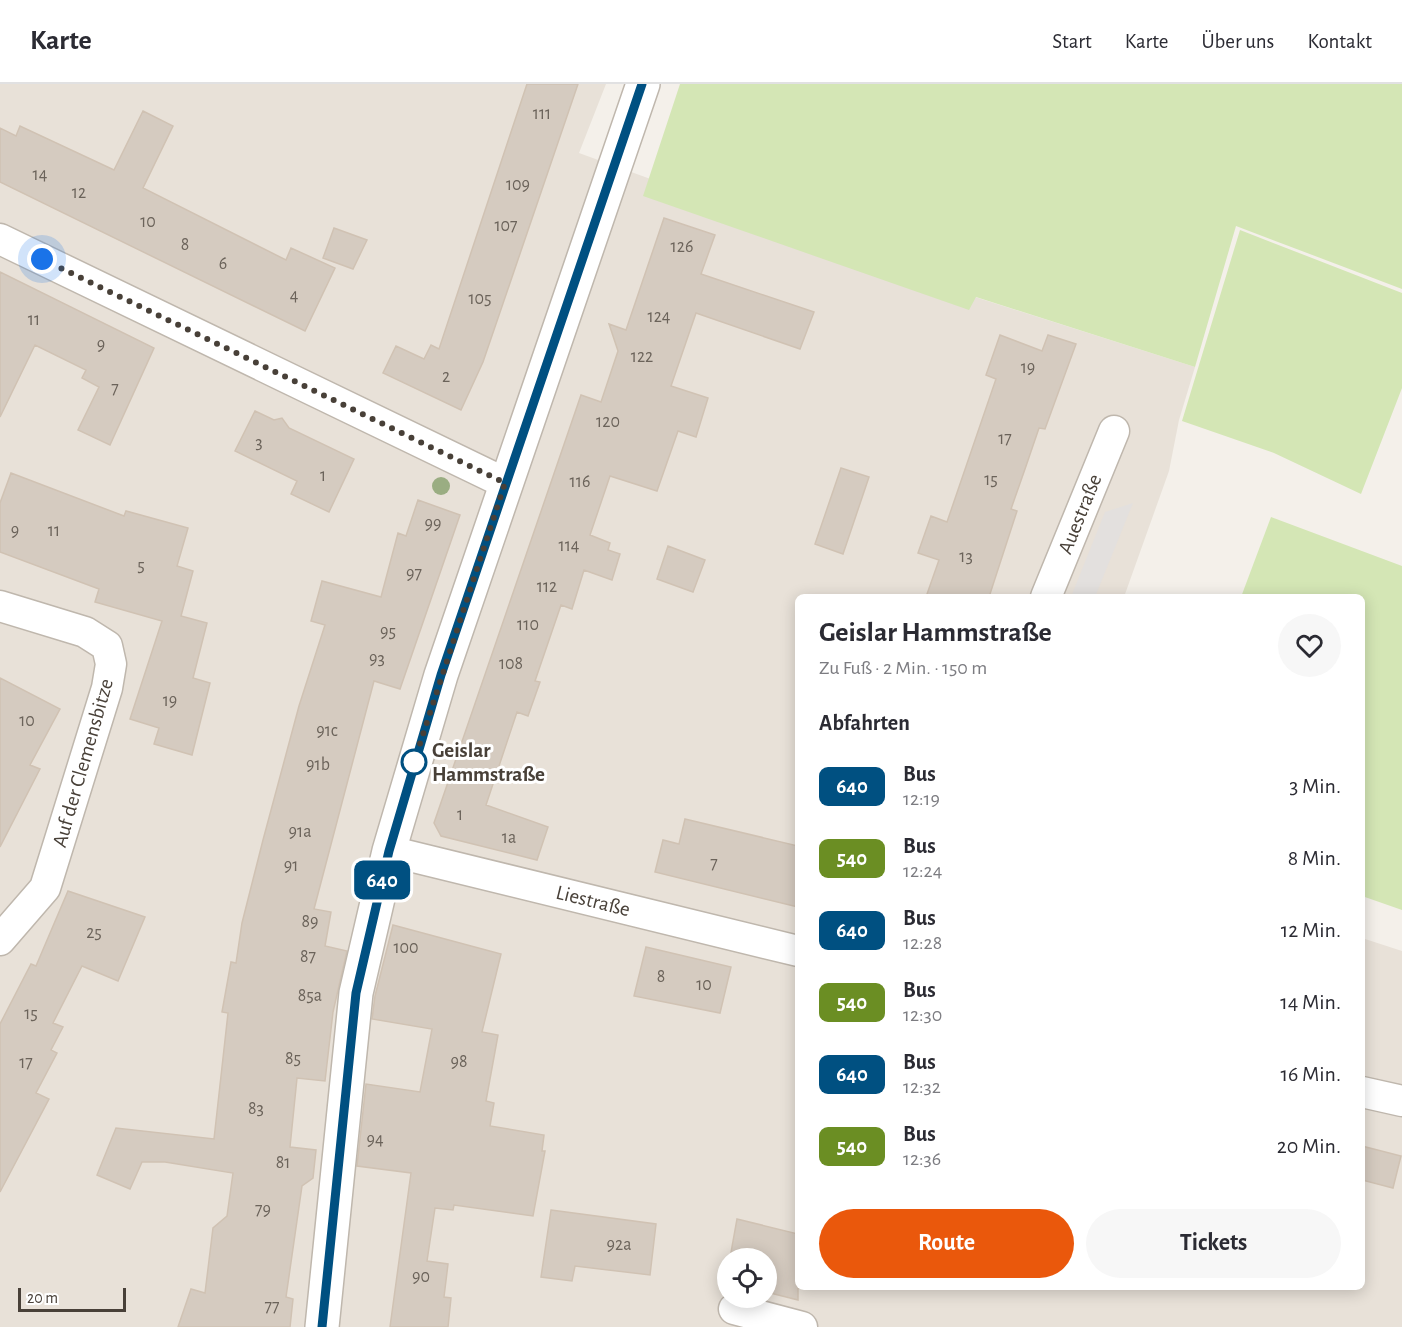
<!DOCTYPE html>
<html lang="de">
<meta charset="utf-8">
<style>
body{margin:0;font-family:"Alegreya Sans",sans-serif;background:#f7f7f7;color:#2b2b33;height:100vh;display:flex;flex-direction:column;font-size:22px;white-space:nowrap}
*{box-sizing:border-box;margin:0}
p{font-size:20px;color:#7c7c81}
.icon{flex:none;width:33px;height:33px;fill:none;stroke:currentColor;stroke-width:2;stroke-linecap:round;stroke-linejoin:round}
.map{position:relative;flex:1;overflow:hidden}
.details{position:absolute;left:795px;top:510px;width:570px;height:696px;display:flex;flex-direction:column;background:#fff;border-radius:9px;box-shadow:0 3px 15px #0003}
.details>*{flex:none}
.badge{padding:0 12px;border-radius:9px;font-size:21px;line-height:39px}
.controls{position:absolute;left:717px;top:1164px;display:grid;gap:12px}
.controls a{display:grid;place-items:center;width:60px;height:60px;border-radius:50%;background:#fff;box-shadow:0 3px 15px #0003;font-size:30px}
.scale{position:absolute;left:18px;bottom:15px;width:108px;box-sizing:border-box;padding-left:6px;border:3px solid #484038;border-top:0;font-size:16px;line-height:21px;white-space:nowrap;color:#484038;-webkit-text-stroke:4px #fff;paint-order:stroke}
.you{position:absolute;width:30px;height:30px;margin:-15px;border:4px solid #fff;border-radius:50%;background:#1a73e8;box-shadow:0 0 0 9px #1a73e833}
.map>.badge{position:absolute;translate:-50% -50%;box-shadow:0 0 0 3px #fff}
h2{padding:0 24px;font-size:22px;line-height:54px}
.round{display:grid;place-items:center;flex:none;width:63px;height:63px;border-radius:32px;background:#f7f7f7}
.summary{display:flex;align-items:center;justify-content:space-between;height:102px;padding:0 24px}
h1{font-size:28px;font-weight:600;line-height:45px}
.primary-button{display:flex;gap:12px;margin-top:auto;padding:12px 24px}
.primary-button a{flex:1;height:69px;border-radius:36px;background:#ea580c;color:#fff;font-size:24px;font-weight:600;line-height:69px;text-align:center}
.primary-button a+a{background:#f7f7f7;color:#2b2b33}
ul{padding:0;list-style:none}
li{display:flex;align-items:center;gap:18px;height:72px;padding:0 24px}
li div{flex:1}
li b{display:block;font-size:22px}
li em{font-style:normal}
li .badge{min-width:66px;font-weight:700;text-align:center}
header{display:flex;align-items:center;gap:36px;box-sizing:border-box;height:84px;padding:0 30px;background:#fff;border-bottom:2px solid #e1e1e2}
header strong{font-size:28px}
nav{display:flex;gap:33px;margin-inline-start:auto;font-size:21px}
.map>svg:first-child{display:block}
.residential{fill:#e8e1d8;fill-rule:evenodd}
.green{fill:#d4e6b5}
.parking{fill:#e3e0de}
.building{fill:#d5cbc0;stroke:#d0c2b3;stroke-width:1.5}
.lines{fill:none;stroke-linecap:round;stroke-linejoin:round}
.minor-casing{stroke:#bfb7ad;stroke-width:33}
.tertiary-casing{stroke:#bfb7ad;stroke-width:36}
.minor{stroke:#fff;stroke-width:30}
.tertiary{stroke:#fff;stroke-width:33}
.tree{fill:#9aad82}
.line-casing{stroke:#fff;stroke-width:14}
.line{stroke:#005081;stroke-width:9}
.walk{stroke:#484038;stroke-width:6;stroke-dasharray:0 10.8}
.stop-dot{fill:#fff;stroke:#005081;stroke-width:3}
.labels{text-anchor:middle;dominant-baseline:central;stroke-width:6;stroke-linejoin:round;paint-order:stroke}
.number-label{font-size:18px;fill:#6b635a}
.street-label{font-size:21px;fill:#484038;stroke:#fff}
.stop-label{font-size:21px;font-weight:bold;fill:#484038;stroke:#fff;text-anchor:start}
</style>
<header>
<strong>Karte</strong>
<nav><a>Start</a><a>Karte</a><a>Über uns</a><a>Kontakt</a></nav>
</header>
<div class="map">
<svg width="1402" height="1243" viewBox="0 0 1402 1243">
<rect width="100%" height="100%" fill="#f4f0ea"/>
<path class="residential" d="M 0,0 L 606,0 L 579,69 L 975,213 L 1195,283 L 1179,336 L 1169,387 L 1124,513 L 798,513 L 798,1203 L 1362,1203 L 1362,854 L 1402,867 L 1402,1243 L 0,1243 ZM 728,1174 L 766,1174 L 766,1214 L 728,1214 Z"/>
<path class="green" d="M 680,0 L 1402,0 L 1402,205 L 1236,142 L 1195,283 L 976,213 L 969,226 L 643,112 Z
M 1240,146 L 1402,209 L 1402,304 L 1361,410 L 1274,369 L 1182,337 Z
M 1271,433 L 1402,482 L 1402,826 L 1362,812 L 1362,513 L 1241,513 Z"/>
<path class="parking" d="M 1133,419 L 1095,513 L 1071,513 L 1105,428 Z"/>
<path class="building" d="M 527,0 L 578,0 L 483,278 L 461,326 L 383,289 L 396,262 L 424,275 L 431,261 L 439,265 Z
M 143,27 L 173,42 L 143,104 L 286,176 L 291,164 L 335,184 L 305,247 L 0,98 L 0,44 L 16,52 L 20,42 L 114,86 Z
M 664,134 L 715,151 L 701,190 L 814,228 L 800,265 L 696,229 L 671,302 L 708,314 L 696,353 L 678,347 L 657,407 L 610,392 L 590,451 L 610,459 L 608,466 L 620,470 L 612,496 L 584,486 L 572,525 L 561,521 L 535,597 L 540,598 L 528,632 L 517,628 L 486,721 L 548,743 L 537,776 L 441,752 L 434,739 L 581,311 L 601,318 L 618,267 L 609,240 L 626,246 Z
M 334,144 L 367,156 L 353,185 L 323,174 Z
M 0,188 L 154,264 L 110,361 L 78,346 L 99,303 L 82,294 L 86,286 L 35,261 L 0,333 Z
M 1000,251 L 1042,267 L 1048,251 L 1076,260 L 1045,345 L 1039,344 L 1025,385 L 1011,425 L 1017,427 L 989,513 L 926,513 L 939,476 L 918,469 L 931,432 L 947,438 L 996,295 L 986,291 Z
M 255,327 L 274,336 L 282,334 L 289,344 L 354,375 L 329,428 L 291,410 L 297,397 L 235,367 Z
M 841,384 L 869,393 L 843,470 L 815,460 Z
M 11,389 L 124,432 L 126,427 L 188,444 L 177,482 L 193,487 L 181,532 L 207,539 L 193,594 L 210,599 L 192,671 L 154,660 L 159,644 L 130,635 L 162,537 L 95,518 L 99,505 L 0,468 L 0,419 Z
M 418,416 L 460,431 L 400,605 L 374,597 L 314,825 L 331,828 L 325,862 L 347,867 L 333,928 L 325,997 L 297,994 L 290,1063 L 316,1066 L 313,1094 L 302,1102 L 286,1213 L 293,1215 L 290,1243 L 178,1243 L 191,1205 L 205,1209 L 213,1144 L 227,1132 L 233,1089 L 165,1078 L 142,1078 L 130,1105 L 97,1091 L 116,1044 L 214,1055 L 228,929 L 222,928 L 231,878 L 236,879 L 242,839 L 263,756 L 299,622 L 325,541 L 311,537 L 322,497 L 381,513 L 398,449 L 406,452 Z
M 668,462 L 705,476 L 693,508 L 657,495 Z
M 0,594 L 60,625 L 30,681 L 40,685 L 0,763 Z
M 685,735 L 798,762 L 798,823 L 655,788 L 663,756 L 679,760 Z
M 68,807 L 145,833 L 118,897 L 82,882 L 53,939 L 63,943 L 51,966 L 57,969 L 36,1009 L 49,1015 L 0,1108 L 0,940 L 31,880 L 36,882 Z
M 393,841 L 501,870 L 482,948 L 498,951 L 486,1017 L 494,1019 L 490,1042 L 544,1051 L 542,1067 L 545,1067 L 533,1132 L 454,1121 L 453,1126 L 435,1124 L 427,1177 L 448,1180 L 444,1213 L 451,1214 L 448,1243 L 390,1243 L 411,1089 L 357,1082 L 366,1000 L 420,1008 L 432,945 L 372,935 L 375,912 Z
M 646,863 L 731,883 L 720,929 L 634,912 Z
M 1362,1062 L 1401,1072 L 1393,1104 L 1362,1096 Z
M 551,1126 L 656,1140 L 650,1191 L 575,1182 L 572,1197 L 541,1193 Z
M 737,1135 L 798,1150 L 798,1216 L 766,1208 L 766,1174 L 730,1174 Z"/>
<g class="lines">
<defs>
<path id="minor" d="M 0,155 L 505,399
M 1046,513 L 1114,347
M 0,522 L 85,548 L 107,562 L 111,580 L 107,604 L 45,804 L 0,856
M 389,767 L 798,867
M 1362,1008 L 1402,1017
M 734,1225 L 802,1243"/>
<path id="tertiary" d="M 322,1243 L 356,909 L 389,767 L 441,591 L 643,0"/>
</defs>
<use href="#minor" class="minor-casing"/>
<use href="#tertiary" class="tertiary-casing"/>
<use href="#minor" class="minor"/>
<use href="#tertiary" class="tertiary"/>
</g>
<circle class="tree" cx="441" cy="402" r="9"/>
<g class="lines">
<defs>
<path id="line" d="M 322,1243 L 356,909 L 389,767 L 441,591 L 642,0"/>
</defs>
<use href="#line" class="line-casing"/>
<use href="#line" class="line"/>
<path class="walk" d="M 42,175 L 505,399 L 414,678"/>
</g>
<circle class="stop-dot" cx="414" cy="678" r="12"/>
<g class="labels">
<g class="number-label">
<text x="542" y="30">111</text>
<text x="40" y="91">14</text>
<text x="518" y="101">109</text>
<text x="79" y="109">12</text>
<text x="148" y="138">10</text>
<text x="506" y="142">107</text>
<text x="185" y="161">8</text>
<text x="682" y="163">126</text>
<text x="223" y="180">6</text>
<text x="294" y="212">4</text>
<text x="480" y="215">105</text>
<text x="659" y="233">124</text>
<text x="34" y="236">11</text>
<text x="101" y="261">9</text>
<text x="642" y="273">122</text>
<text x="1028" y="284">19</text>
<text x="446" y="293">2</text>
<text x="115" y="305">7</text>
<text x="608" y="338">120</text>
<text x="1005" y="355">17</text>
<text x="259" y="359">3</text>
<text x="323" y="392">1</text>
<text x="991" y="396">15</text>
<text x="580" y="398">116</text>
<text x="433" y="440">99</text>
<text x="15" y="447">9</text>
<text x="54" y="447">11</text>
<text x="569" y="462">114</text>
<text x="966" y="473">13</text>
<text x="141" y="482">5</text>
<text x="414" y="490">97</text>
<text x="547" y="503">112</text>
<text x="528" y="541">110</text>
<text x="388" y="548">95</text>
<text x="377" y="575">93</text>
<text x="511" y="580">108</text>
<text x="170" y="617">19</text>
<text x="27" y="637">10</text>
<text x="327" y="647">91c</text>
<text x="318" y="681">91b</text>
<text x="460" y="731">1</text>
<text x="300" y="748">91a</text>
<text x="509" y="754">1a</text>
<text x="714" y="780">7</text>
<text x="291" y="782">91</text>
<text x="310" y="838">89</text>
<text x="94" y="849">25</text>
<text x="406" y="864">100</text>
<text x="308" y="873">87</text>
<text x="661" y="893">8</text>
<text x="704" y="901">10</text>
<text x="310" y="912">85a</text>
<text x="31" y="930">15</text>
<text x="293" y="975">85</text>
<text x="459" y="978">98</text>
<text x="26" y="979">17</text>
<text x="256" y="1025">83</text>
<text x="375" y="1056">94</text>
<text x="283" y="1079">81</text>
<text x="263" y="1126">79</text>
<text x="619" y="1161">92a</text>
<text x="421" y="1193">90</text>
<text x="272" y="1223">77</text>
</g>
<g class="street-label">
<text transform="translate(1080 430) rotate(-68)">Auestraße</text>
<text transform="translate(83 679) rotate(-74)">Auf der Clemensbitze</text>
<text transform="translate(593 817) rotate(14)">Liestraße</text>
</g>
<g class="stop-label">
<text x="432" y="666">Geislar<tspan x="432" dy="24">Hammstraße</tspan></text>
</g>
</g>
</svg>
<div class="controls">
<a><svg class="icon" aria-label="locate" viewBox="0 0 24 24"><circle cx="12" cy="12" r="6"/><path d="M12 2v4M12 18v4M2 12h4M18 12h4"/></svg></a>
</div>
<div class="scale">20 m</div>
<div class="you" style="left:42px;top:175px"></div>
<b class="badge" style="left:382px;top:796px;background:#005081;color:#fff">640</b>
<section class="details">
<div class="summary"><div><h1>Geislar Hammstraße</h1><p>Zu Fuß · 2 Min. · 150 m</p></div><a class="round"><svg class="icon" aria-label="heart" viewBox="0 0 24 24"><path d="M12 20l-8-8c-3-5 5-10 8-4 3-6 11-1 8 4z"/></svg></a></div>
<h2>Abfahrten</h2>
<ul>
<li><span class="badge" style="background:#005081;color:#fff">640</span><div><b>Bus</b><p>12:19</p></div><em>3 Min.</em></li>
<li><span class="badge" style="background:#6b8e23;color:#fff">540</span><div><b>Bus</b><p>12:24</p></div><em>8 Min.</em></li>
<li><span class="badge" style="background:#005081;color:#fff">640</span><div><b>Bus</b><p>12:28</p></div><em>12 Min.</em></li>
<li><span class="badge" style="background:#6b8e23;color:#fff">540</span><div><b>Bus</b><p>12:30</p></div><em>14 Min.</em></li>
<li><span class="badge" style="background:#005081;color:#fff">640</span><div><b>Bus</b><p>12:32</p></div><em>16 Min.</em></li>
<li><span class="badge" style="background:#6b8e23;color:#fff">540</span><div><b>Bus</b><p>12:36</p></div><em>20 Min.</em></li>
</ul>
<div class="primary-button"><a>Route</a><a>Tickets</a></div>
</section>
</div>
